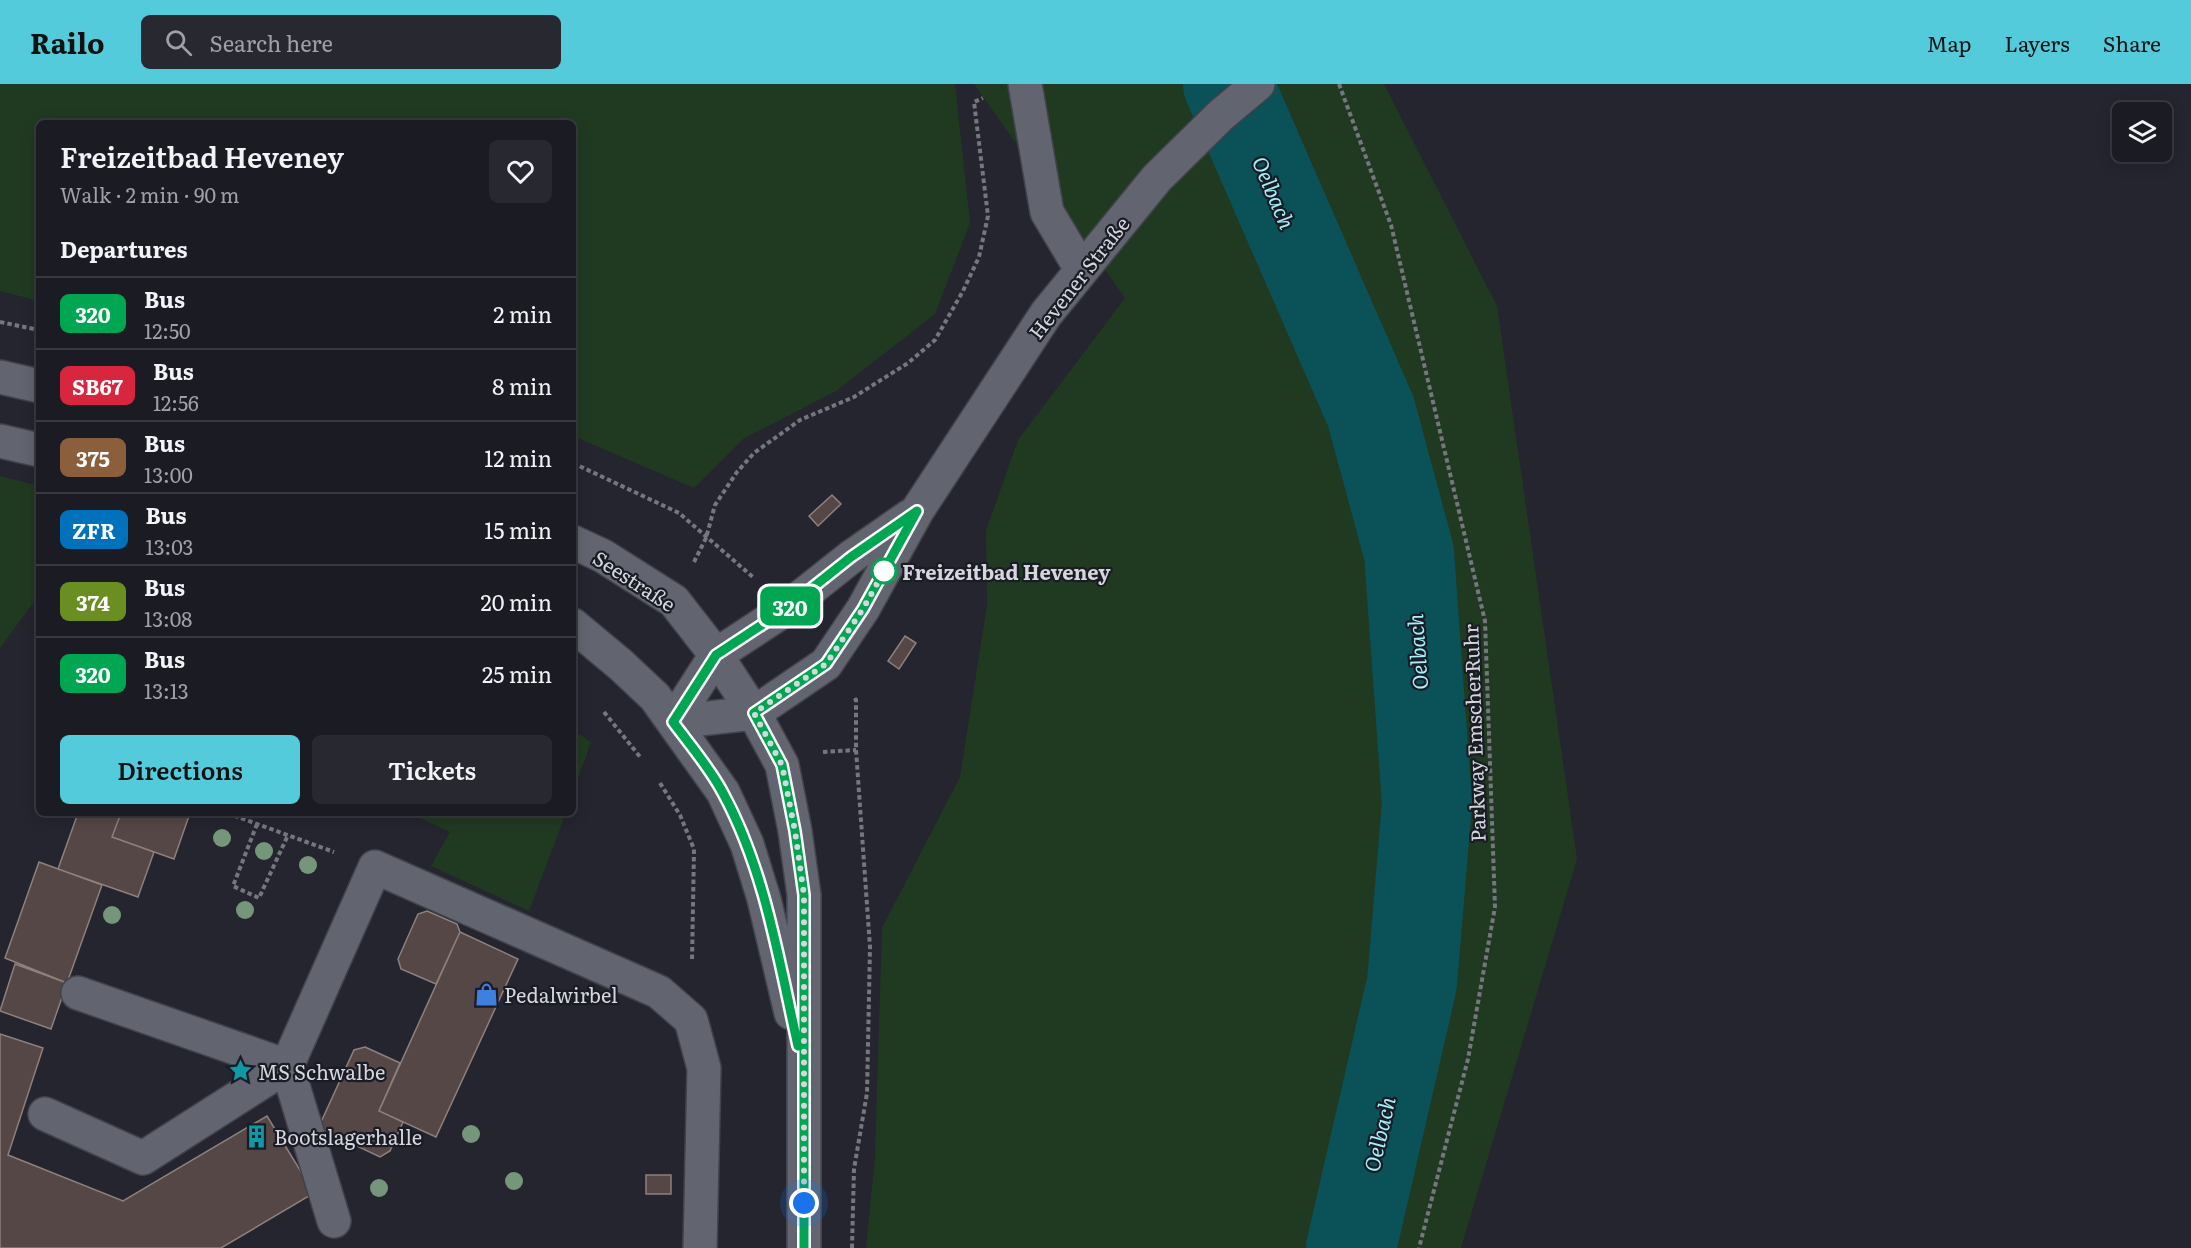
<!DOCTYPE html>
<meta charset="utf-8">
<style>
body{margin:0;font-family:Literata,serif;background:#282930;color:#f1f3f6;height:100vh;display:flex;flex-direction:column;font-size:22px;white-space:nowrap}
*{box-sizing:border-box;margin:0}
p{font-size:20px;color:#a0a1a6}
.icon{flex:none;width:33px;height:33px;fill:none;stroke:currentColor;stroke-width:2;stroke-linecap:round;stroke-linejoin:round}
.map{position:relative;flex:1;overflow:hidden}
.side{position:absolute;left:36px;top:36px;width:540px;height:696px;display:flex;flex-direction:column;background:#1b1c23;border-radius:9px;box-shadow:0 3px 15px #0003,0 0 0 2px #393a41}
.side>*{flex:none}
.badge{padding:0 12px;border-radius:9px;font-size:21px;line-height:39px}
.buttons{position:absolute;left:2112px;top:18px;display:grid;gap:12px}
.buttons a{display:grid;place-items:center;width:60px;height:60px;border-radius:9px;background:#1b1c23;box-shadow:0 3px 15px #0003,0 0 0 2px #393a41;font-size:30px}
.you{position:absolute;width:30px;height:30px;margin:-15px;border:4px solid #fff;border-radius:50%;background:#1a73e8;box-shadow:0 0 0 9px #1a73e833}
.map>.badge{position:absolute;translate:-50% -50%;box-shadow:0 0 0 3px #fff}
h2{padding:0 24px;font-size:22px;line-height:54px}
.round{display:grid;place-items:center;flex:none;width:63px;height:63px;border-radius:9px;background:#282930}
.head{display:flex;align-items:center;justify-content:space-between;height:102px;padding:0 24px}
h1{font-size:28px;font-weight:600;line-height:45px}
.action{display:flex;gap:12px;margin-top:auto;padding:12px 24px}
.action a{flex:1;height:69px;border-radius:9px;background:#53cbdb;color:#111;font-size:24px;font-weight:600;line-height:69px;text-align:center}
.action a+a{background:#282930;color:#f1f3f6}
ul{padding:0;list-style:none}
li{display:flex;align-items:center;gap:18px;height:72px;padding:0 24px;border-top:2px solid #393a41}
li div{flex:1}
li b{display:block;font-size:22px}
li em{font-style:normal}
li .badge{min-width:66px;font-weight:700;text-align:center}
header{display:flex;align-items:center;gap:36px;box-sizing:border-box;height:84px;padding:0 30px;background:#53cbdb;color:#111}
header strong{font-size:28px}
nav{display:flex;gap:33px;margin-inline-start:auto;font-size:21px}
.search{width:420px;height:54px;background:#282930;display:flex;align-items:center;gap:15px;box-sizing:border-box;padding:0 21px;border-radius:9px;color:#a0a1a6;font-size:22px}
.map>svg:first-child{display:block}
.green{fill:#203a21}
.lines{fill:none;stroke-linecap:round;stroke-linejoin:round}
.river{stroke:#0b5158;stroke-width:90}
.building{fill:#544745;stroke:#8e807d;stroke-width:1.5}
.minor-casing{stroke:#41424a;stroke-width:36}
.path{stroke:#75767e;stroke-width:4;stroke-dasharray:4.5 3;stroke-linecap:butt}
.minor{stroke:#62646f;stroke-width:33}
.tree{fill:#76967b}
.line-casing{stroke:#fff;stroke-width:14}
.line{stroke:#00a651;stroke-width:9}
.walk{stroke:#d6d7dd;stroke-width:6;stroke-dasharray:0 10.8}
.stop-dot{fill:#fff;stroke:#00a651;stroke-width:3}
.labels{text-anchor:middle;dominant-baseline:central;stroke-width:4.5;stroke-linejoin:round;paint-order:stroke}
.street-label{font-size:20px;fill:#d6d7dd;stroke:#1a1c25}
.stop-label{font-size:20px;font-weight:bold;fill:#d6d7dd;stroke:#1a1c25;text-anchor:start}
.poi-label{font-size:20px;fill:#d6d7dd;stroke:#1a1c25;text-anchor:start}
.water-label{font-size:21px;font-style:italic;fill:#a5f0fa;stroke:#1a1c25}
</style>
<header>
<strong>Railo</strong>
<div class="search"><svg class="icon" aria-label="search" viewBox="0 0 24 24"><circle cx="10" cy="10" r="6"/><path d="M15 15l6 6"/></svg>Search here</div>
<nav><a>Map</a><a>Layers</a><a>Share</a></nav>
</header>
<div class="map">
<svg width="2191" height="1164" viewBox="0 0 2191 1164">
<rect width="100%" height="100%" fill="#24252f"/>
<path class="green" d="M 0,0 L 955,0 L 970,139 L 935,230 L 836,307 L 743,355 L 694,404 L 573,352 L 573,39 L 39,39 L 39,217 L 0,207 Z
M 974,0 L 1384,0 L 1497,222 L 1577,775 L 1461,1164 L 866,1164 L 875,1074 L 882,844 L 960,693 L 987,521 L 986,447 L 1018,356 L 1125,214 Z
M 0,392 L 39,402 L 39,511 L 0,564 Z
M 573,646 L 591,658 L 573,709 Z
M 409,729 L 566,729 L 529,827 L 431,782 L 450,748 Z"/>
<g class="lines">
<path class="river" d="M 1228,0 L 1371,328 L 1409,469 L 1427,719 L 1412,899 L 1351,1164"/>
</g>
<path class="building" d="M 832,411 L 841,420 L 818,442 L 809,432 Z
M 905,552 L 916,559 L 899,585 L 888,577 Z
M 78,729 L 121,729 L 112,753 L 154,768 L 138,813 L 58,785 Z
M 121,729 L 190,729 L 174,775 L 112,753 Z
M 39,778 L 102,801 L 67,899 L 5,874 Z
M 427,827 L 457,840 L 460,848 L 436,900 L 401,885 L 398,875 L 418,830 Z
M 460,848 L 518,875 L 436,1053 L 379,1027 Z
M 15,880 L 67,899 L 51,945 L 0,927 Z
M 0,950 L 43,964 L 8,1071 L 123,1117 L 267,1032 L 314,1109 L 221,1164 L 0,1164 Z
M 365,963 L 400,979 L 379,1027 L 403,1038 L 390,1067 L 380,1073 L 325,1047 L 321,1038 L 354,966 Z
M 646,1091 L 671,1091 L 671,1110 L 646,1110 Z"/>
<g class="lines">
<defs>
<path id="minor" d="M 1025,0 L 1047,128 L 1081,185
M 0,293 L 39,302
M 0,357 L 39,366
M 573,458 L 603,472 L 674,517 L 716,571 L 754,629 L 782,681 L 795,747 L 804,811 L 804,1164
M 573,541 L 621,581 L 655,613 L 723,708 L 747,760 L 764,815 L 791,929
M 673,638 L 754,629 L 826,580 L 863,525 L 917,427 L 1046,230 L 1157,94 L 1221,31 L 1258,0
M 673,638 L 716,571 L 783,527 L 851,473 L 910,432
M 78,909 L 287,982
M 287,982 L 334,1137
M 45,1030 L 143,1074 L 287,982 L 375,783 L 659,908 L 691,936 L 704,984 L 700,1164"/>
</defs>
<use href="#minor" class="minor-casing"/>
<path class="path" d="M 1339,0 L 1391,141 L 1485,537 L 1495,823 L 1468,975 L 1419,1164
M 0,238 L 39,246
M 573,379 L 679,429 L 754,494
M 694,478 L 706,454 L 715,421 L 737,388 L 754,369 L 800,336 L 854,313 L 908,279 L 935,256 L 963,207 L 979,173 L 988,132 L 974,18 L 983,14
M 604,628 L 641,674
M 823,668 L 856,666
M 660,699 L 680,731 L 694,765 L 692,878
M 227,729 L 334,768
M 257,740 L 233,802 L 259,814 L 288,751
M 852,1164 L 854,1085 L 867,1009 L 870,863 L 856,666 L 856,616 L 853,612"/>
<use href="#minor" class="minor"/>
</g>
<g class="tree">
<circle cx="222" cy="754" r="9"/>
<circle cx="264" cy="767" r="9"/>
<circle cx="308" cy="781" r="9"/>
<circle cx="245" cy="826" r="9"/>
<circle cx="112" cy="831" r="9"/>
<circle cx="471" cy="1050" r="9"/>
<circle cx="514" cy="1097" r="9"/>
<circle cx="379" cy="1104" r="9"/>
</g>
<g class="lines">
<defs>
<path id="line" d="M 798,962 C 779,877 765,786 723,709 C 710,684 690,661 673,638 L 716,571 L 783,527 L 851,473 L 917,427 L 863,525 L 826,580 L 754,629 L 782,681 L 795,747 L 804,811 L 804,1164"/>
</defs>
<use href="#line" class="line-casing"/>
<use href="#line" class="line"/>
<path class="walk" d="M 804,1119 L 804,811 L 795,747 L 782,681 L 754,629 L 826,580 L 863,525 L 884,487"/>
</g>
<defs>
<symbol id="shop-bare" viewBox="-9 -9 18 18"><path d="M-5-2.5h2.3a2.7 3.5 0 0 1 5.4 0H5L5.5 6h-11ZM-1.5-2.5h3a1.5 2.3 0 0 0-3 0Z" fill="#3f7fe0" stroke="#1a1c25" stroke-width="2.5" paint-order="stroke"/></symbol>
<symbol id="sight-bare" viewBox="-9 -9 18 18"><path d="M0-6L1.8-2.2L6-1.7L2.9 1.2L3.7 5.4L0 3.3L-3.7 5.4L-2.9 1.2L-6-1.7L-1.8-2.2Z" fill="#0f9aa8" stroke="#1a1c25" stroke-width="2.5" paint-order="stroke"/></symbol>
<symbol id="building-bare" viewBox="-9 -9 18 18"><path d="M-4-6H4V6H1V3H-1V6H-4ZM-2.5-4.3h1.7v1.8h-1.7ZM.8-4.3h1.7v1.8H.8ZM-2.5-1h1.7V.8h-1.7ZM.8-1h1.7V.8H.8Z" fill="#0f9aa8" stroke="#1a1c25" stroke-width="2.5" paint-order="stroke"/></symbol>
</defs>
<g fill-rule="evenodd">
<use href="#shop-bare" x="470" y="894" width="33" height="33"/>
<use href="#sight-bare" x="224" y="970" width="33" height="33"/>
<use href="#building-bare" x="240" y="1036" width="33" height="33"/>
</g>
<circle class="stop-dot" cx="884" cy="487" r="12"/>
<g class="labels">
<g class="street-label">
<text transform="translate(1078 193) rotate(-52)">Hevener Straße</text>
<text transform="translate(635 496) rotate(33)">Seestraße</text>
<text transform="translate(1473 649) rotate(-92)">Parkway EmscherRuhr</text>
</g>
<g class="stop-label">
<text x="902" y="487">Freizeitbad Heveney</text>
</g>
<g class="poi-label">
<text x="504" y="910">Pedalwirbel</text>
<text x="258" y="987">MS Schwalbe</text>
<text x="274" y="1052">Bootslagerhalle</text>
</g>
<g class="water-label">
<text transform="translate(1275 108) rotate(67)">Oelbach</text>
<text transform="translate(1416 568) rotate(-94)">Oelbach</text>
<text transform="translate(1378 1050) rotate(-77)">Oelbach</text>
</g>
</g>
</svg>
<div class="buttons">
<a><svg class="icon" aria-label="layers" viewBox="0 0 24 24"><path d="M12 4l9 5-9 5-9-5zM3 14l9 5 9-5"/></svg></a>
</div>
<div class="you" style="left:804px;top:1119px"></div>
<b class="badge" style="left:790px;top:522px;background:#00a651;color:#fff">320</b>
<section class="side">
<div class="head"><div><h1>Freizeitbad Heveney</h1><p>Walk · 2 min · 90 m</p></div><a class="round"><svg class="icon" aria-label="heart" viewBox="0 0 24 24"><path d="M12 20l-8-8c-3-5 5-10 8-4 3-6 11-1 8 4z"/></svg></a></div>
<h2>Departures</h2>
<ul>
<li><span class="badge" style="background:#00a651;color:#fff">320</span><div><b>Bus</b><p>12:50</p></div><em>2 min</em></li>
<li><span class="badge" style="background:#d7263d;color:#fff">SB67</span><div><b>Bus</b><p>12:56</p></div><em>8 min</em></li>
<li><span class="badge" style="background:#8b5e3c;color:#fff">375</span><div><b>Bus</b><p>13:00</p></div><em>12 min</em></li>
<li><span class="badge" style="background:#0072bc;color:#fff">ZFR</span><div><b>Bus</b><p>13:03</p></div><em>15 min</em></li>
<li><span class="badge" style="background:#6b8e23;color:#fff">374</span><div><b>Bus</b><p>13:08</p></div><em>20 min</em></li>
<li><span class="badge" style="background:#00a651;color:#fff">320</span><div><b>Bus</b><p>13:13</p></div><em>25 min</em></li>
</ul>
<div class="action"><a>Directions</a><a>Tickets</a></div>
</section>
</div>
